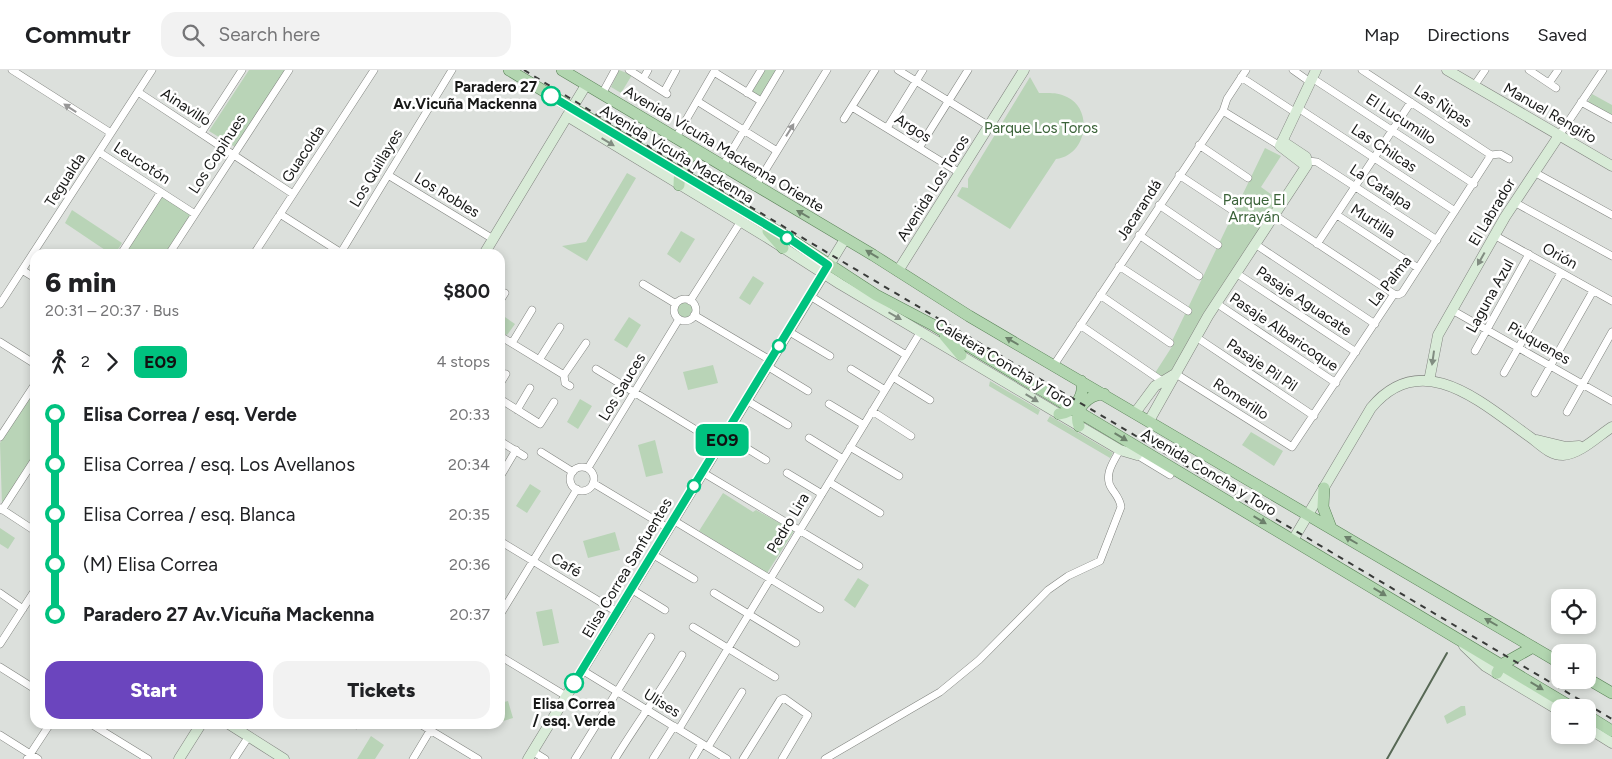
<!DOCTYPE html>
<meta charset="utf-8">
<style>
body{margin:0;font-family:Figtree,sans-serif;background:#f2f2f2;color:#202124;height:100vh;display:flex;flex-direction:column;font-size:19px;white-space:nowrap}
*{box-sizing:border-box;margin:0}
p{font-size:16px;color:#757577}
.icon{flex:none;width:28px;height:28px;fill:none;stroke:currentColor;stroke-width:2;stroke-linecap:round;stroke-linejoin:round}
.map{position:relative;flex:1;overflow:hidden}
.details{position:absolute;left:30px;top:179px;width:475px;height:480px;display:flex;flex-direction:column;background:#fff;border-radius:15px;box-shadow:0 2px 8px #0003}
.details>*{flex:none}
.badge{padding:0 10px;border-radius:8px;font-size:18px;line-height:32px}
.buttons{position:absolute;left:1551px;top:519px;display:grid;gap:10px}
.buttons a{display:grid;place-items:center;width:45px;height:45px;border-radius:10px;background:#fff;box-shadow:0 2px 8px #0003;font-size:25px}
.map>.badge{position:absolute;translate:-50% -50%;box-shadow:0 0 0 2px #fff}
.legs{display:flex;align-items:center;gap:8px;height:55px;padding:0 15px;font-size:16px}
.legs p{margin-inline-start:auto}
.summary{display:flex;align-items:center;justify-content:space-between;height:85px;padding:0 15px}
h1{font-size:28px;font-weight:800;line-height:38px}
.primary-button{display:flex;gap:10px;margin-top:auto;padding:10px 15px}
.primary-button a{flex:1;height:58px;border-radius:15px;background:#6b45be;color:#fff;font-size:20px;font-weight:800;line-height:58px;text-align:center}
.primary-button a+a{background:#f2f2f2;color:#202124}
ul{padding:0 15px;list-style:none}
li{display:flex;align-items:center;gap:18px;height:50px;font-size:19px}
li i{display:grid;place-items:center;width:8px;height:100%;margin:0 6px;background:currentColor}
li i::after{content:'';width:12px;height:12px;margin:-6px;border:4px solid;border-radius:50%;background:#fff}
li p{margin-inline-start:auto}
li:first-child i{background:linear-gradient(#0000 50%,currentColor 0)}
li:last-child i{background:linear-gradient(currentColor 50%,#0000 0)}
header{display:flex;align-items:center;gap:30px;box-sizing:border-box;height:70px;padding:0 25px;background:#fff;border-bottom:1px solid #e0e0e0}
header strong{font-size:24px}
nav{display:flex;gap:28px;margin-inline-start:auto;font-size:18px}
.search{width:350px;height:45px;background:#f2f2f2;display:flex;align-items:center;gap:12px;box-sizing:border-box;padding:0 18px;border-radius:15px;color:#757577;font-size:19px}
.map>svg:first-child{display:block}
.green{fill:#b9d4b7}
.lines{fill:none;stroke-linecap:round;stroke-linejoin:round}
.stream{stroke:#576855;stroke-width:2}
.street-casing{stroke:#80837f;stroke-width:8}
.secondary-casing{stroke:#80837f;stroke-width:11}
.primary-casing{stroke:#5a8258;stroke-width:12}
.street{stroke:#fff;stroke-width:7}
.secondary{stroke:#d8ebd7;stroke-width:10}
.primary{stroke:#b2d6b0;stroke-width:11}
.rail{stroke:#393b39;stroke-width:2;stroke-dasharray:6 6;stroke-linecap:butt}
.oneway{fill:#979797}
.oneway2{fill:#818c81}
.oneway3{fill:#6c806b}
.line-1-casing{stroke:#fff;stroke-width:11}
.line-1{stroke:#00c27f;stroke-width:8}
.stop-1-dot{fill:#fff;stroke:#00c27f;stroke-width:2.5}
.labels{text-anchor:middle;dominant-baseline:central;stroke-width:5;stroke-linejoin:round;paint-order:stroke}
.stop-label{font-size:15px;font-weight:bold;fill:#171817;stroke:#fff;text-anchor:end}
.street-label{font-size:15px;fill:#171817;stroke:#fff}
.park-label{font-size:15px;fill:#3b6339;stroke:#fff}
</style>
<header>
<strong>Commutr</strong>
<div class="search"><svg class="icon" aria-label="search" viewBox="0 0 24 24"><circle cx="10" cy="10" r="6"/><path d="M15 15l6 6"/></svg>Search here</div>
<nav><a>Map</a><a>Directions</a><a>Saved</a></nav>
</header>
<div class="map">
<svg width="1612" height="689" viewBox="0 0 1612 689">
<rect width="100%" height="100%" fill="#dce0dc"/>
<path class="green" d="M 249,0 L 286,0 L 235,77 L 209,61 Z
M 619,0 L 632,5 L 621,23 L 611,17 Z
M 764,0 L 779,0 L 762,29 L 750,22 Z
M 1030,7 L 1039,23 C 1049,23 1058,22 1067,27 C 1094,40 1087,85 1056,89 L 1010,159 L 957,126 L 962,117 L 968,118 L 968,109 Z
M 1592,24 L 1612,35 L 1612,45 L 1588,32 Z
M 1265,78 L 1281,86 L 1261,117 L 1280,131 L 1169,306 L 1161,307 L 1155,303 L 1173,275 L 1172,271 Z
M 627,103 L 636,108 L 587,191 L 562,176 L 586,172 Z
M 161,126 L 191,145 L 166,184 L 124,184 Z
M 72,140 L 122,173 L 115,184 L 111,184 L 65,153 Z
M 681,161 L 695,169 L 680,193 L 667,184 Z
M 753,206 L 764,213 L 750,235 L 739,228 Z
M676 240a9 9 0 1 1 18 0a9 9 0 1 1-18 0Z
M 502,245 L 515,254 L 507,265 L 500,261 Z
M 629,247 L 641,255 L 627,278 L 614,270 Z
M 713,295 L 718,313 L 688,320 L 683,302 Z
M 990,311 L 1040,340 L 1038,345 L 989,316 Z
M 35,320 L 35,384 L 2,435 L 0,373 Z
M 580,329 L 592,336 L 578,359 L 567,352 Z
M 1050,346 L 1113,383 L 1110,388 L 1047,351 Z
M 1251,362 L 1283,381 L 1274,396 L 1242,375 Z
M 655,370 L 663,403 L 646,407 L 638,375 Z
M 530,414 L 541,421 L 527,443 L 516,436 Z
M 723,423 L 753,442 L 756,440 L 794,461 L 767,503 L 699,461 Z
M 0,458 L 15,468 L 8,479 L 0,474 Z
M 615,462 L 620,480 L 588,488 L 583,471 Z
M 858,508 L 869,515 L 855,538 L 844,530 Z
M 552,539 L 559,573 L 543,576 L 536,542 Z
M 508,631 L 513,648 L 500,652 L 500,633 Z
M 1461,636 L 1465,636 L 1466,645 L 1447,654 L 1444,646 Z
M 371,666 L 384,675 L 375,689 L 357,689 Z"/>
<g class="lines">
<path class="stream" d="M 1387,689 L 1447,583"/>
<defs>
<path id="street" d="M 12,0 L 111,63
M 629,0 L 667,24
M 898,0 L 989,56
M 1293,0 L 1310,12
M 1362,0 L 1491,85
M 1529,0 L 1556,18
M 714,2 L 761,31
M 1241,7 L 1296,43
M 1312,8 L 1474,114
M 643,9 L 648,0
M 1549,13 L 1558,0
M 1474,16 L 1485,0
M 138,22 L 293,124
M 664,22 L 676,0
M 747,23 L 761,0
M 602,24 L 615,0
M 697,31 L 777,81
M 1581,32 L 1612,49
M 852,37 L 960,103
M 1298,38 L 1455,141
M 1223,41 L 1280,76
M 844,49 L 875,0
M 887,58 L 923,0
M 201,63 L 242,0
M 1558,67 L 1603,0
M 675,69 L 715,0
M 1199,75 L 1248,108
M 919,78 L 968,0
M 99,82 L 195,144
M 1491,85 L 1500,84 L 1509,89
M 1308,91 L 1317,92 L 1437,170
M 722,97 L 780,0
M 1534,102 L 1612,145
M 388,105 L 493,169
M 1179,105 L 1232,140
M 755,117 L 827,0
M 1514,132 L 1612,186
M 1159,135 L 1218,175
M 280,144 L 343,184
M 1274,145 L 1394,224
M 1337,145 L 1418,198
M 1139,165 L 1199,206
M 1494,165 L 1612,231
M 1255,174 L 1375,254
M 1317,174 L 1411,32
M 121,184 L 161,122
M 169,184 L 289,0
M 254,184 L 374,0
M 340,184 L 452,0
M 1119,196 L 1188,241
M 22,200 L 35,208
M 1236,203 L 1356,282
M 643,214 L 676,234
M 1394,224 L 1398,225 L 1402,223 L 1491,85
M 1100,225 L 1170,273
M 810,226 L 906,285
M674 240a11 11 0 1 1 22 0a11 11 0 1 1-22 0Z
M 500,231 L 505,223
M 690,231 L 741,151
M 1216,233 L 1336,313
M 0,234 L 152,0
M 1452,240 L 1612,331
M 694,245 L 770,290
M 1080,255 L 1162,311
M 788,261 L 830,286
M 500,266 L 564,305
M 1196,267 L 1314,346
M 0,272 L 35,294
M 512,273 L 532,240
M 1475,281 L 1529,184
M 539,290 L 560,257
M 1054,295 L 1223,41 L 1227,29 L 1246,0
M 767,296 L 808,321
M 596,299 L 719,374
M 851,299 L 885,320
M 1504,303 L 1561,203
M 1176,304 L 1292,377 L 1394,224
M 564,305 L 586,273
M 564,305 L 565,313 L 570,316
M 893,307 L 930,330
M 500,314 L 506,304
M 1535,323 L 1593,221
M 500,329 L 540,354 L 554,332
M 746,330 L 788,355
M 829,334 L 864,355
M 517,340 L 530,318
M 872,341 L 911,366
M 1567,342 L 1612,262
M 725,365 L 766,390
M 0,367 L 35,314
M 809,368 L 843,389
M 500,371 L 524,386
M 850,377 L 899,406
M 541,382 L 573,402
M 1137,385 L 1170,405
M570 409a12 12 0 1 1 24 0a12 12 0 1 1-24 0Z
M 588,398 L 679,249
M 702,402 L 859,496
M 787,403 L 822,424
M 500,407 L 516,380
M 829,412 L 880,443
M 593,413 L 668,458
M 0,438 L 35,461
M 2,440 L 35,389
M 673,450 L 820,539
M 500,471 L 617,542
M 652,484 L 694,509
M 631,519 L 665,540
M 0,523 L 23,539
M 714,523 L 796,573
M 500,545 L 577,419
M 693,557 L 775,607
M 0,574 L 35,520
M 500,586 L 566,626
M 0,597 L 35,619
M 582,600 L 727,689
M 91,654 L 148,689
M 354,654 L 356,655
M 420,654 L 478,689
M 679,659 L 921,261
M 0,665 L 38,689
M 708,677 L 742,622
M 532,681 L 545,689
M 27,689 L 50,654
M 234,689 L 249,666
M 413,689 L 434,654
M 575,689 L 651,567
M 615,689 C 637,653 661,621 682,585
M 653,689 L 674,656
M 693,689 L 702,674
M 743,689 L 780,630 L 784,628 L 808,645 L 782,689
M 825,689 L 940,622 L 979,590 L 1048,520 L 1068,506 L 1100,491 L 1121,437 C 1120,429 1116,425 1112,419 C 1103,406 1113,392 1120,380"/>
<path id="secondary" d="M 1447,0 L 1612,96
M 567,46 L 768,168 L 840,214 L 1059,344 L 1120,380 L 1137,385
M 1306,96 L 1280,76 L 1316,0
M 484,184 L 586,15
M 898,201 L 1024,0
M 1429,311 L 1438,265 L 1505,147 L 1558,67
M 1135,343 L 1155,316 L 1175,304
M 1149,351 L 1208,246 L 1307,95 L 1306,87 L 1282,71
M 1537,370 L 1566,377 L 1579,376
M 1293,470 L 1371,338 C 1422,276 1483,334 1530,367 C 1540,374 1549,385 1563,385 C 1580,384 1598,366 1612,357
M 1464,576 L 1485,596 L 1560,641
M 229,654 L 284,689
M 1588,658 L 1612,673
M 179,689 L 201,654
M 528,689 L 845,169"/>
<path id="primary" d="M 509,0 L 790,169 L 876,225 L 935,256 L 1573,638
M 562,0 L 873,185 L 969,246 L 1560,593
M 679,115 C 679,100 683,87 698,83
M 768,161 L 783,178
M 945,266 L 961,285
M 1059,344 C 1073,343 1086,325 1081,311
M 1079,356 C 1073,340 1088,324 1104,324
M 1324,418 L 1323,437 L 1331,458
M 1497,603 L 1501,595 L 1533,577
M 1588,609 L 1612,623
M 1588,646 L 1612,661"/>
</defs>
<use href="#street" class="street-casing"/>
<use href="#secondary" class="secondary-casing"/>
<use href="#primary" class="primary-casing"/>
<use href="#street" class="street"/>
<use href="#secondary" class="secondary"/>
<use href="#primary" class="primary"/>
<path class="rail" d="M 524,0 L 643,73 L 1612,649"/>
</g>
<defs><path id="oneway-solid" d="M-6-.8H1V-3.2L6.5 0L1 3.2V.8H-6Z" transform="scale(1.25)"/></defs>
<g class="oneway">
<use href="#oneway-solid" transform="translate(70 38) rotate(-147)"/>
<use href="#oneway-solid" transform="translate(790 60) rotate(-58)"/>
</g>
<g class="oneway2">
<use href="#oneway-solid" transform="translate(608 72) rotate(31)"/>
<use href="#oneway-solid" transform="translate(1481 189) rotate(119)"/>
<use href="#oneway-solid" transform="translate(895 246) rotate(30)"/>
<use href="#oneway-solid" transform="translate(1433 288) rotate(98)"/>
<use href="#oneway-solid" transform="translate(1032 328) rotate(31)"/>
</g>
<g class="oneway3">
<use href="#oneway-solid" transform="translate(803 144) rotate(-150)"/>
<use href="#oneway-solid" transform="translate(872 184) rotate(-149)"/>
<use href="#oneway-solid" transform="translate(1012 271) rotate(-150)"/>
<use href="#oneway-solid" transform="translate(1121 367) rotate(31)"/>
<use href="#oneway-solid" transform="translate(1260 450) rotate(31)"/>
<use href="#oneway-solid" transform="translate(1351 470) rotate(-150)"/>
<use href="#oneway-solid" transform="translate(1380 522) rotate(31)"/>
<use href="#oneway-solid" transform="translate(1491 552) rotate(-150)"/>
<use href="#oneway-solid" transform="translate(1537 616) rotate(31)"/>
</g>
<g class="lines">
<defs>
<path id="line-1" d="M 551,26 L 790,169 L 828,195 L 574,613"/>
</defs>
<use href="#line-1" class="line-1-casing"/>
<use href="#line-1" class="line-1"/>
</g>
<g class="stop-1-dot">
<circle cx="551" cy="26" r="9"/>
<circle cx="787" cy="168" r="6"/>
<circle cx="779" cy="276" r="6"/>
<circle cx="694" cy="416" r="6"/>
<circle cx="574" cy="613" r="9"/>
</g>
<g class="labels">
<g class="stop-label">
<text x="537" y="17">Paradero 27<tspan x="537" dy="17">Av.Vicuña Mackenna</tspan></text>
<text x="574" y="634" text-anchor="middle">Elisa Correa<tspan x="574" dy="17">/ esq. Verde</tspan></text>
</g>
<g class="street-label">
<text transform="translate(1443 36) rotate(33)">Las Ñipas</text>
<text transform="translate(186 37) rotate(33)">Ainavillo</text>
<text transform="translate(1550 43) rotate(30)">Manuel Rengifo</text>
<text transform="translate(1401 49) rotate(33)">El Lucumillo</text>
<text transform="translate(913 58) rotate(32)">Argos</text>
<text transform="translate(1384 78) rotate(33)">Las Chilcas</text>
<text transform="translate(724 79) rotate(31)">Avenida Vicuña Mackenna Oriente</text>
<text transform="translate(217 84) rotate(-57)">Los Copihues</text>
<text transform="translate(303 84) rotate(-57)">Guacolda</text>
<text transform="translate(677 84) rotate(31)">Avenida Vicuña Mackenna</text>
<text transform="translate(142 93) rotate(33)">Leucotón</text>
<text transform="translate(376 98) rotate(-59)">Los Quillayes</text>
<text transform="translate(65 110) rotate(-57)">Tegualda</text>
<text transform="translate(1381 117) rotate(33)">La Catalpa</text>
<text transform="translate(933 118) rotate(-58)">Avenida Los Toros</text>
<text transform="translate(447 125) rotate(31)">Los Robles</text>
<text transform="translate(1139 140) rotate(-57)">Jacarandá</text>
<text transform="translate(1492 142) rotate(-59)">El Labrador</text>
<text transform="translate(1373 151) rotate(33)">Murtilla</text>
<text transform="translate(1560 186) rotate(29)">Orión</text>
<text transform="translate(1390 211) rotate(-52)">La Palma</text>
<text transform="translate(1490 226) rotate(-61)">Laguna Azul</text>
<text transform="translate(1304 231) rotate(34)">Pasaje Aguacate</text>
<text transform="translate(1284 262) rotate(34)">Pasaje Albaricoque</text>
<text transform="translate(1539 273) rotate(30)">Piuquenes</text>
<text transform="translate(1004 293) rotate(31)">Caletera Concha y Toro</text>
<text transform="translate(1262 295) rotate(34)">Pasaje Pil Pil</text>
<text transform="translate(622 317) rotate(-59)">Los Sauces</text>
<text transform="translate(1241 329) rotate(33)">Romerillo</text>
<text transform="translate(1209 402) rotate(31)">Avenida Concha y Toro</text>
<text transform="translate(788 453) rotate(-59)">Pedro Lira</text>
<text transform="translate(566 495) rotate(31)">Café</text>
<text transform="translate(627 498) rotate(-59)">Elisa Correa Sanfuentes</text>
<text transform="translate(662 633) rotate(32)">Ulises</text>
</g>
<g class="park-label">
<text x="1041" y="58">Parque Los Toros</text>
<text x="1254" y="130">Parque El<tspan x="1254" dy="17">Arrayán</tspan></text>
</g>
</g>
</svg>
<div class="buttons">
<a><svg class="icon" aria-label="locate" viewBox="0 0 24 24"><circle cx="12" cy="12" r="6"/><path d="M12 2v4M12 18v4M2 12h4M18 12h4"/></svg></a>
<a>+</a>
<a>−</a>
</div>
<b class="badge" style="left:722px;top:370px;background:#00c27f;color:#111">E09</b>
<section class="details">
<div class="summary"><div><h1>6 min</h1><p>20:31 – 20:37 · Bus</p></div><b>$800</b></div>
<div class="legs"><svg class="icon" aria-label="walk" viewBox="0 0 24 24"><circle cx="13" cy="4" r="2"/><path d="M13 8l-2 6 4 7M11 14l-3 7M7 12l3-4h3l4 4"/></svg>2<svg class="icon" aria-label="forward" viewBox="0 0 24 24"><path d="M9 5l7 7-7 7"/></svg><b class="badge" style="background:#00c27f;color:#111">E09</b><p>4 stops</p></div>
<ul>
<li><i style="color:#00c27f"></i><b>Elisa Correa / esq. Verde</b><p>20:33</p></li>
<li><i style="color:#00c27f"></i><span>Elisa Correa / esq. Los Avellanos</span><p>20:34</p></li>
<li><i style="color:#00c27f"></i><span>Elisa Correa / esq. Blanca</span><p>20:35</p></li>
<li><i style="color:#00c27f"></i><span>(M) Elisa Correa</span><p>20:36</p></li>
<li><i style="color:#00c27f"></i><b>Paradero 27 Av.Vicuña Mackenna</b><p>20:37</p></li>
</ul>
<div class="primary-button"><a>Start</a><a>Tickets</a></div>
</section>
</div>
